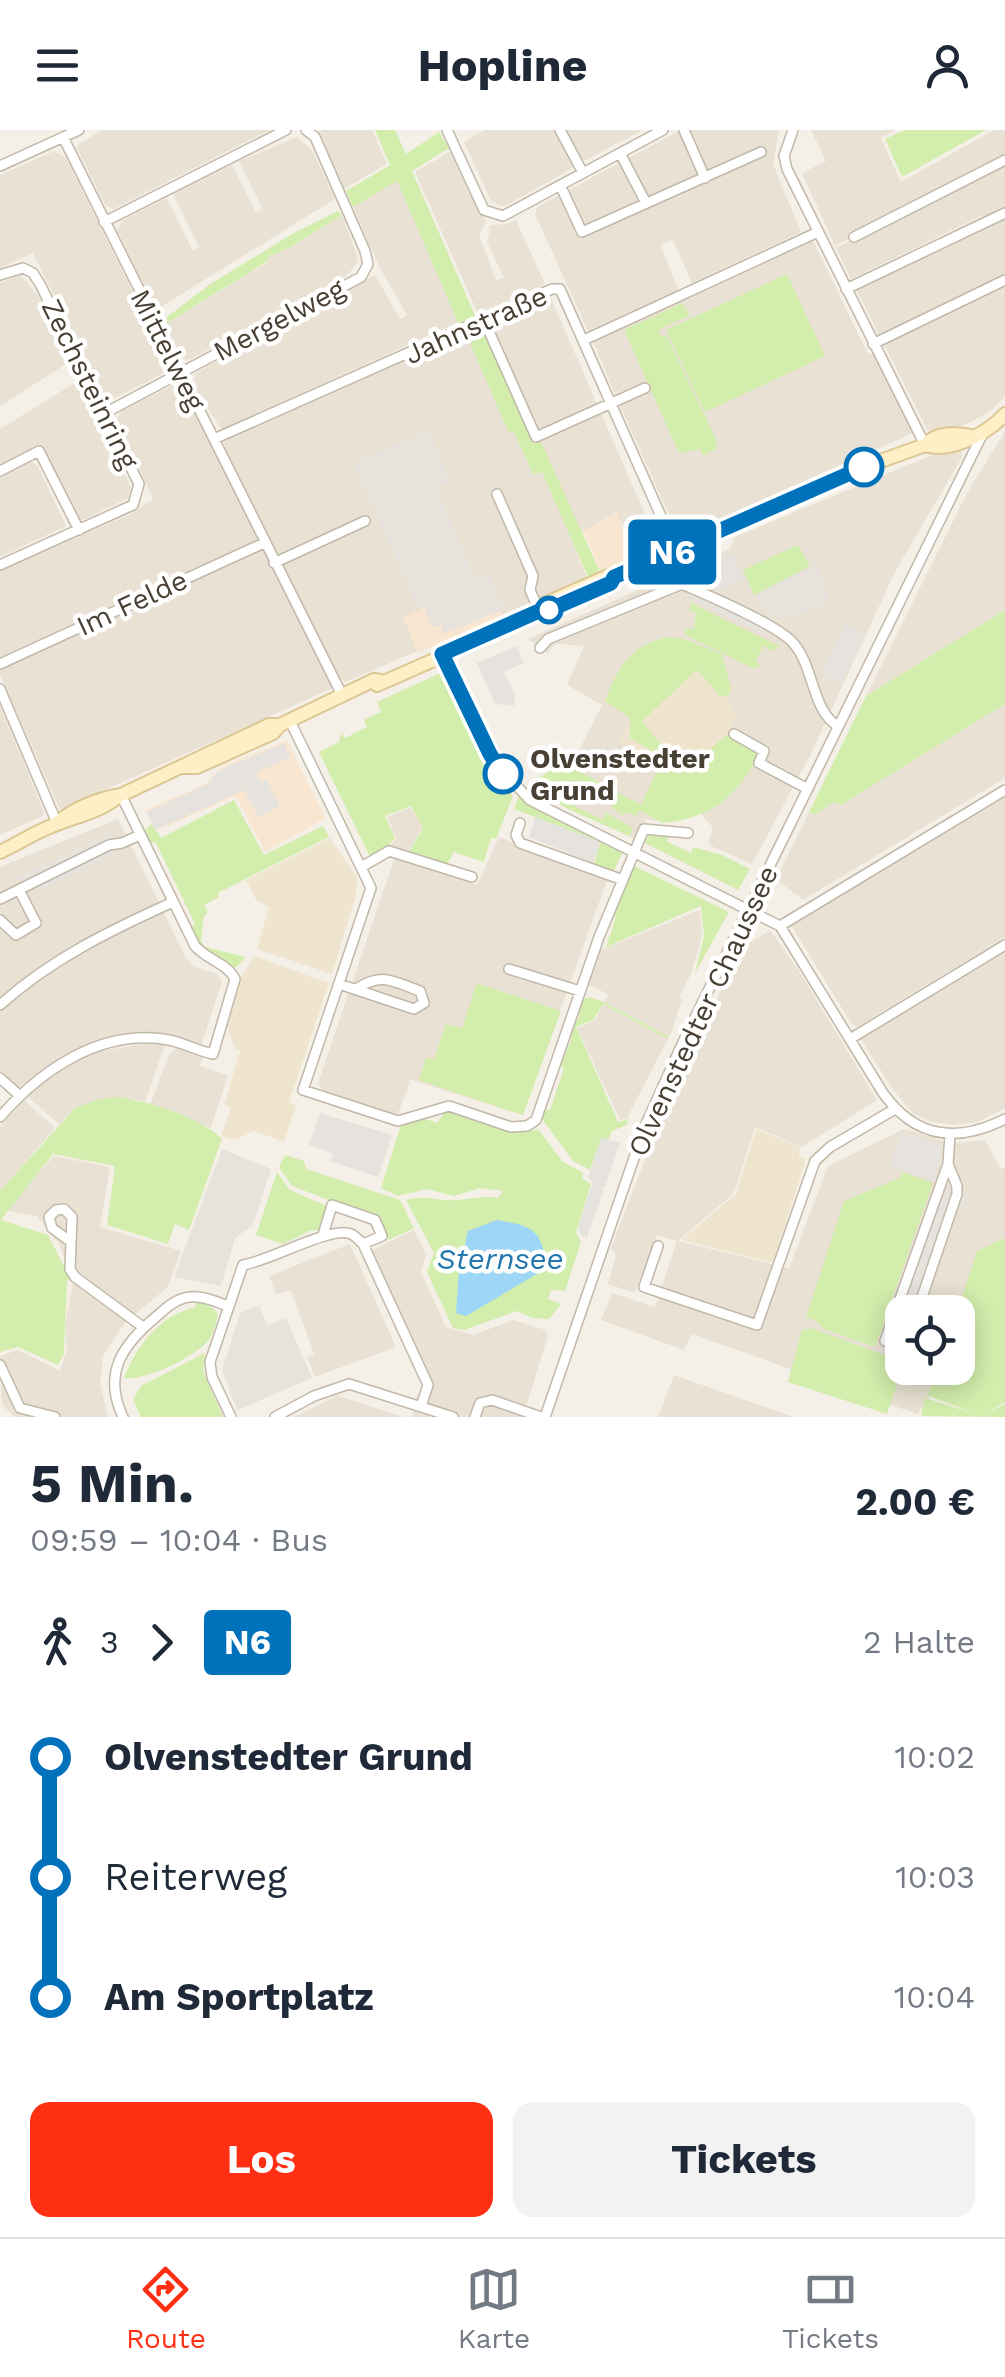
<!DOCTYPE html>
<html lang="de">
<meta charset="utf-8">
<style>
body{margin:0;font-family:"Work Sans",sans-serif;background:#f2f2f3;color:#1f2937;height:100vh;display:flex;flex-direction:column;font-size:38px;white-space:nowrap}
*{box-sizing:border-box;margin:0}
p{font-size:32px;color:#747a83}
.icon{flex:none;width:55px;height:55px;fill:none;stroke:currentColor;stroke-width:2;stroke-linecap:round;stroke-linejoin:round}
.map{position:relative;height:1287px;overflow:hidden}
.drawer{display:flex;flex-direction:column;background:#fff;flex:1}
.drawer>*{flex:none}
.badge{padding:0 20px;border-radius:8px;font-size:35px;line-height:65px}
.fabs{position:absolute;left:885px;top:1165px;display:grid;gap:20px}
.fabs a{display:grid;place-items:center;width:90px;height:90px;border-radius:20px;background:#fff;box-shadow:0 5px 25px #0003;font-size:50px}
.map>.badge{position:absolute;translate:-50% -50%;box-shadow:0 0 0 5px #fff}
.legs{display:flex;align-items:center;gap:15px;height:110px;padding:0 30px;font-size:32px}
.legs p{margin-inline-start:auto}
.head{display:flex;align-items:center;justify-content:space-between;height:170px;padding:0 30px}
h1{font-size:55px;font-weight:700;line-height:75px}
.action{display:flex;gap:20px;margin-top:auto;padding:20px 30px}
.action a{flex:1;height:115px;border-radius:20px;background:#ff2f14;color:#fff;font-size:40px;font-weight:700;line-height:115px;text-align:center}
.action a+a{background:#f2f2f3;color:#1f2937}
ul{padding:0 30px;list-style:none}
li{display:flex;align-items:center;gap:35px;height:120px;font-size:38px}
li i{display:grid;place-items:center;width:15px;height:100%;margin:0 12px;background:currentColor}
li i::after{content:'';width:25px;height:25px;margin:-12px;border:8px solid;border-radius:50%;background:#fff}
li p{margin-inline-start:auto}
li:first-child i{background:linear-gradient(#0000 50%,currentColor 0)}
li:last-child i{background:linear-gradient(currentColor 50%,#0000 0)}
header{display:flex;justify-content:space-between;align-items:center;height:130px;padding:0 30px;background:#fff;font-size:45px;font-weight:700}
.tabs{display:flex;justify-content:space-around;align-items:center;height:140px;border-top:2px solid #e0e1e3;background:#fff;font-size:28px;color:#747a83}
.tabs a{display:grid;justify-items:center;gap:5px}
.tabs .current{color:#ff2f14}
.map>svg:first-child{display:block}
.residential{fill:#e9e2d4;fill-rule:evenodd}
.commercial{fill:#f9e6d0}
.industrial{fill:#e7e2dc}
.education{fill:#efe5cf}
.green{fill:#d2edac}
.parking{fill:#e6e3df}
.water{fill:#9ed6f7}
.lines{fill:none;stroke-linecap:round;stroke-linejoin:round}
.street-casing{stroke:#c1b8a8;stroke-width:12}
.secondary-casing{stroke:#dcc694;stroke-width:16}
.street{stroke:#fff;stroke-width:9}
.secondary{stroke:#ffefc7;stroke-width:12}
.line-1-casing{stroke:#fff;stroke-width:22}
.line-1{stroke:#0072bc;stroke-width:15}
.stop-1-dot{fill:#fff;stroke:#0072bc;stroke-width:5}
.labels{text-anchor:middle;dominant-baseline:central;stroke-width:9;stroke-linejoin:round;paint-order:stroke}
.street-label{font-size:28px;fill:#494035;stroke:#fff}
.stop-label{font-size:28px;font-weight:bold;fill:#494035;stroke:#fff;text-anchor:start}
.water-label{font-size:30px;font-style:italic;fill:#2278ae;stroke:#fff}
</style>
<header><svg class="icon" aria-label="menu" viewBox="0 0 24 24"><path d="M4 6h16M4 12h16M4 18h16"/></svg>Hopline<svg class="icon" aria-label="person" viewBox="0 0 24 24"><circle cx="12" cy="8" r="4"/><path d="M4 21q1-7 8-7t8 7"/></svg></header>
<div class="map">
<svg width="1005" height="1287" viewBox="0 0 1005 1287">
<rect width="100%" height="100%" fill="#f5f0e7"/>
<path class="residential" d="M 102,0 L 270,0 L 113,79 L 105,75 L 76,16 Z
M 319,0 L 372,0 L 387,34 L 344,59 Z
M 484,0 L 556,0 L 574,32 L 573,38 L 505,76 L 499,75 L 491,71 L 464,12 Z
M 566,0 L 643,0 L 584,31 Z
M 681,0 L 779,0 L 773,34 L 801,102 L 692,153 L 673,110 L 660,115 L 679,160 L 588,201 L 535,84 L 537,77 Z
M 811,0 L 896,0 L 881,8 L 901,52 L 994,0 L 1005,0 L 1005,27 L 924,66 L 835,116 L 802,43 L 826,31 Z
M 297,7 L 312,20 L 335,69 L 156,180 L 117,100 L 121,91 L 167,68 L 193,121 L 199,117 L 173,64 L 232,35 L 256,83 L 263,79 L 239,31 Z
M 54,21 L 66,28 L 167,231 L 164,243 L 111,270 L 101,260 L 33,123 L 0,138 L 0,45 Z
M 451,21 L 486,92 L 479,105 L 496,150 L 504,148 L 487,112 L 491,95 L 507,94 L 516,90 L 545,154 L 478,184 L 415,42 Z
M 1005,33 L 1005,79 L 984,89 L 981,86 L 851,149 L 836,118 Z
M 397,50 L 458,192 L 222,300 L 193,256 L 195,244 L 206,237 L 375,145 L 400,189 L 407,185 L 379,136 L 353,77 Z
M 342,85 L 357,125 L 357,134 L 346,146 L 191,229 L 185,230 L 179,225 L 164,195 L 268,132 L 267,127 L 290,118 Z
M 1005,85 L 1005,147 L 879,205 L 856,159 Z
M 813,111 L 868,224 L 874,225 L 913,303 L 679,407 L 619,273 L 648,260 L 644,252 L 615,264 L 593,212 Z
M 21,145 L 42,171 L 71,231 L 0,276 L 0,153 Z
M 1005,152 L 1005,267 L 988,283 L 964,295 L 928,301 L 884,214 L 898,204 Z
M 550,166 L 659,416 L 633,428 L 630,413 L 616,382 L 571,409 L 587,448 L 346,552 L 339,548 L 224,315 L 226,309 Z
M 81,249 L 131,358 L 128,368 L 81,391 L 75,387 L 38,315 L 0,334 L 0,299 Z
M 173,255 L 186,265 L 333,558 L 60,680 L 0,545 L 0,441 L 131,384 L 153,369 L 117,288 L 122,281 Z
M 1005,301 L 1005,480 L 866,566 L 967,363 Z
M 962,319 L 961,329 L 895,442 L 810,626 L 752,734 L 711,716 L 708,712 L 713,698 L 700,683 L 662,692 L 646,689 L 637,710 L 566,677 L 531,652 L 576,626 L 602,575 L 567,555 L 584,516 L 556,514 L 547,523 L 528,509 L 730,419 L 735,407 L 937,323 Z
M 29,330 L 38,336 L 66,396 L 0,427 L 0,345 Z
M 1005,574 L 1005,648 L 803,770 L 776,749 L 809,682 L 816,684 L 833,672 L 841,675 Z
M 0,576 L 43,679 L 43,686 L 0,705 Z
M 1005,664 L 1005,807 L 857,897 L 851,893 L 791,795 Z
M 410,677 L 423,696 L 404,730 L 477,755 L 499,707 L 608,748 L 524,980 L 516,983 L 411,950 L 397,986 L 323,962 L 318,953 L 395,727 L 389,716 L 396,709 L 387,687 Z
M 118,689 L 159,772 L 66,823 L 0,870 L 0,737 Z
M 162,779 L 186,828 L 195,837 L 217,844 L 222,852 L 201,916 L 170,906 L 105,911 L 61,928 L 19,957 L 0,940 L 0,882 L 10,871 L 98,811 Z
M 700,780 L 702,806 L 691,844 L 679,867 L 682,869 L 672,901 L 627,988 L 620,990 L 577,898 L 595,890 L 608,864 L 588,855 L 600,820 Z
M 770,800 L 801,844 L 877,970 L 802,1017 L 755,997 L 734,1063 L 678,1111 L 789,1138 L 828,1036 L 904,999 L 951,1013 L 985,1010 L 1001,1039 L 1005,1038 L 1005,1272 L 982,1283 L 931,1265 L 917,1284 L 692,1204 L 684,1220 L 601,1190 L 612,1163 L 655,1177 L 677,1111 L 657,1105 L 635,1163 L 608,1154 L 616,1125 L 611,1118 L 656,1001 L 740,819 ZM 902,1182 L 958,1182 L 958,1238 L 902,1238 Z
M 1005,820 L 1005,978 L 978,992 L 956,995 L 932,992 L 914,984 L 894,961 L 860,908 Z
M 150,913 L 165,915 L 145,972 L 133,969 L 75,978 L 59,994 L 27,966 L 42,951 L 68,934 L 100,921 Z
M 178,917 L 203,926 L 200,936 L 228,945 L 211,998 L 150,975 L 169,925 Z
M 24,970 L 55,998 L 0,1061 L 0,997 Z
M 54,1026 L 110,1037 L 100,1097 L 181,1121 L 168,1157 L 125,1193 L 103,1226 L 100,1254 L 108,1287 L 15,1287 L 2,1275 L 0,1226 L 18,1220 L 60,1241 L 67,1219 L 65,1195 L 73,1154 L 60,1115 L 37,1086 L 4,1080 Z
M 414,1100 L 426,1124 L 421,1142 L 446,1197 L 473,1205 L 513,1190 L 546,1200 L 548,1206 L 523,1287 L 411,1287 L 431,1249 L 370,1121 Z
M 350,1114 L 396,1217 L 315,1247 L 307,1227 L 314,1224 L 291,1160 L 276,1164 L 269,1146 Z
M 674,1245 L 794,1287 L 658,1287 Z
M 336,1266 L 336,1265 L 403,1287 L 294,1287 Z"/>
<path class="commercial" d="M 617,382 L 633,428 L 601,442 L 583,402 Z
M 488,450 L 503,485 L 418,523 L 403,487 Z
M 287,610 L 325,688 L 265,722 L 236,666 L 156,701 L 146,680 L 205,654 L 221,637 Z"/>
<path class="industrial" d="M 429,300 L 450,350 L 436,357 L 476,450 L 490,446 L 504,479 L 444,504 L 440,495 L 432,497 L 424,478 L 417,475 L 353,333 Z
M 817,433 L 828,466 L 825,475 L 782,490 L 761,478 L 756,466 Z
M 222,1019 L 271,1039 L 253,1095 L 235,1108 L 221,1156 L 174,1147 Z
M 259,1175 L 267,1196 L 286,1188 L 312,1248 L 237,1280 L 222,1240 L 240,1183 Z"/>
<path class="education" d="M 670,510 L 712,551 L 732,560 L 727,570 L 735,577 L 732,580 L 737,586 L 724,610 L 681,638 L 618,612 L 631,588 L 604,571 L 623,537 Z
M 330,708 L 357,747 L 356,766 L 332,844 L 257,819 L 269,777 L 256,770 L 246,750 Z
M 254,826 L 329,853 L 289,972 L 296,975 L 284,1012 L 253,1001 L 236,1010 L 221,1006 L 231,978 L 224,975 L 240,921 L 235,919 L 227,896 L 240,849 Z
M 756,999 L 800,1017 L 799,1026 L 806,1029 L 773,1133 L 681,1110 L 736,1064 Z"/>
<path class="green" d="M 375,0 L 395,0 L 406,24 L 439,2 L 449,18 L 412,41 L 477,190 L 460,197 L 397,51 L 353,77 L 346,61 L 390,35 Z
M 905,0 L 986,0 L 902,47 L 885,9 Z
M 338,81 L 342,85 L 289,118 L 268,127 L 268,131 L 164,195 L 163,190 L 209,155 L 292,104 Z
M 787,144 L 825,226 L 705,282 L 666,200 Z
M 682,173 L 690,185 L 658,200 L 661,206 L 666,205 L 716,309 L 717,318 L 703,326 L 700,319 L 679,323 L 624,200 Z
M 482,197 L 534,314 L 541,312 L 600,442 L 588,447 L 542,342 L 533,344 L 514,302 L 509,303 L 466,204 Z
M 798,415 L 810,436 L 754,465 L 743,440 Z
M 691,473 L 779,516 L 773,521 L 764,515 L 756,530 L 760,535 L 755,539 L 685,505 L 685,499 L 694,499 L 696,482 L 689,481 Z
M 1005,480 L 1005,574 L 841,675 L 833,672 L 816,684 L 809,682 L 866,566 Z
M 670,507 L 684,509 L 722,524 L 731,558 L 729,565 L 720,566 L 697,540 L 642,591 L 680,638 L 630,608 L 630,588 L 605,571 C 618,537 631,513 670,507 Z
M 443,542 L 489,630 L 484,633 L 513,666 L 496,709 L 491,708 L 484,732 L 454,722 L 446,736 L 408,723 L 423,698 L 411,676 L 385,686 L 395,708 L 384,721 L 370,727 L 319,622 L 339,612 L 341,603 L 345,608 L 367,597 L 364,590 L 381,582 L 377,572 Z
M 727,605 L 756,620 L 758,627 C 735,668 711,688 663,693 L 639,680 L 636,686 L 626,682 L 624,686 L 611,677 L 616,670 L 606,665 L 603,670 L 600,669 L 603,663 L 592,658 L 589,664 L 586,662 L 588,656 L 579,651 L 575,657 L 569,655 L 566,662 L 575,667 L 572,675 L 603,690 L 606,683 L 633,698 L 629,706 L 564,677 L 530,653 L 564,633 L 641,675 L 659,636 L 680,644 Z
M 519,665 L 541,682 L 622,723 L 613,743 L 594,734 L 600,712 L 514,679 Z
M 234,670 L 264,725 L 323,696 L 329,707 L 218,763 L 219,767 L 204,775 L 208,782 L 204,786 L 201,812 L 205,817 L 246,827 L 235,838 L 201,819 L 190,798 L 195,794 L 155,711 L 149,714 L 143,701 L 152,694 L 161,708 Z
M 657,702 L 669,707 L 666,711 L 691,723 L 693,717 L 722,725 L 750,739 L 738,760 L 645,713 L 649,705 Z
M 634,736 L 729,782 L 695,843 L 704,806 L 701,776 L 606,817 L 616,787 L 612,785 Z
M 479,854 L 561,881 L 523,985 L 419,950 L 426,928 L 434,929 L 446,894 L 462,898 L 476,855 Z
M 589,867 L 604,872 L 669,907 L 668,909 L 603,874 L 593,890 L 576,897 L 618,992 L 628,989 L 627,995 L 612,1001 L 608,1010 L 601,1008 L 590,1040 L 573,1031 L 542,989 L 545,979 L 550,980 L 564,938 L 560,936 L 572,908 L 570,907 L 575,890 L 578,890 L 582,870 Z
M 116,967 C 146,970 202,988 222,1009 L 189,1100 L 175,1094 L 168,1114 L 107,1095 L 115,1036 L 53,1024 L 1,1090 L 48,1105 L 70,1148 L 67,1151 L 64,1224 L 58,1235 L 18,1217 L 0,1222 L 0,1061 L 75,978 L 96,970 Z
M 445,982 L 456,982 L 512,1001 L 539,1000 L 562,1031 L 583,1043 L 582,1049 L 591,1054 L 576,1102 L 581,1112 L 565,1161 L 551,1160 L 548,1169 L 561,1174 L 549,1189 L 532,1188 L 517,1181 L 464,1200 L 453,1198 L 427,1142 L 434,1123 L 406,1070 C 431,1064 436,1072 456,1070 C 472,1069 481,1065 498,1068 L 503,1061 L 480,1058 L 454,1066 L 427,1059 L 398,1066 L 381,1058 L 401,995 L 426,989 L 437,993 Z
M 285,1025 L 304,1031 L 306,1039 L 400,1070 L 414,1098 L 389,1110 L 379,1089 L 292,1056 L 279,1037 Z
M 277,1042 L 290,1060 L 329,1077 L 322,1099 L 309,1101 L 283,1114 L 256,1105 Z
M 902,1042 L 933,1053 L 875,1217 L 824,1199 L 815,1190 L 806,1187 L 844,1071 L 900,1048 Z
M 1005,1108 L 1005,1272 L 981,1286 L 1005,1274 L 1005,1287 L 921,1286 L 925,1268 L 975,1284 L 927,1265 L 935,1248 L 943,1250 L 947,1238 L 958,1238 L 957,1182 L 977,1121 Z
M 197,1171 L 213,1178 L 218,1185 C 216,1192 214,1202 210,1208 C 199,1226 142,1252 124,1248 C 137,1215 159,1186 195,1177 Z
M 811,1198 L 898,1230 L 896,1240 L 901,1242 L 887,1284 L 788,1252 L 802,1200 Z
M 205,1223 L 203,1241 L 223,1287 L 141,1287 L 133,1270 L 141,1256 Z"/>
<path class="parking" d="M 734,425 L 744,449 L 722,458 L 716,463 L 717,467 L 726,472 L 729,467 L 772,489 L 765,505 L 686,466 L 705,437 Z
M 846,495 L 864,503 L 840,554 L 822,545 Z
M 516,516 L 524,533 L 504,542 L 515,565 L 514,576 L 495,574 L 477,533 Z
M 284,613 L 290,627 L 256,643 L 261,653 L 267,650 L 280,676 L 258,687 L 244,660 L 155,700 L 147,682 L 206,655 L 220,640 Z
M 535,687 L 600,712 L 593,733 L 529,707 Z
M 111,704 L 113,710 L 109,715 L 114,724 L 38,761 L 34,752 L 23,757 L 18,748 Z
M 320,983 L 392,1005 L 378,1047 L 330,1031 L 333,1024 L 309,1015 Z
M 901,1003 L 942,1015 L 935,1051 L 890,1036 Z
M 601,1008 L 620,1013 L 605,1057 L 599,1056 L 604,1059 L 587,1108 L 581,1105 L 578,1097 L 593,1051 L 588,1048 Z
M 942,1051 L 949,1053 L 947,1060 L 968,1069 L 964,1081 L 954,1078 L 917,1182 L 902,1182 L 902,1229 L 880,1223 Z"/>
<path class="water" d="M 497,1090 C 535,1096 541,1100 547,1138 L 466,1186 L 456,1183 L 459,1141 L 468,1101 Z"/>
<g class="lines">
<defs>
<path id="street" d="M 447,0 L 484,80 L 503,86 L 663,0
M 560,0 L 583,43
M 684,0 L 705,48
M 793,0 L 784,26 L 787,39 L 925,315
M 63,7 L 343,567
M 620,23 L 646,73
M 0,36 L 79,0
M 560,55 L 582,102 L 761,22
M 104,92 L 286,0
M 854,107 L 1005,30
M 0,145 L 23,138 L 33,143 L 40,154 L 139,354 L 133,375 L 0,435
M 846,159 L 1005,83
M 484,190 L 536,307 L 645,258
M 584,210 L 818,102
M 873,214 L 1005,150
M 105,283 L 361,147 L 368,134 L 365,121 L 315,7 L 306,0
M 214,309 L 552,159 L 560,159 L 676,420
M 0,341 L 39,321 L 79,400
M 497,364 L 533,446 L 530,460 L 539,481
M 274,433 L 365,391
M 540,518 L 548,509 L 682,454 C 707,465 779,495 794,514 C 814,537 812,581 838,596
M 442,524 L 496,634 L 530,670 L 780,796 L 883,963 C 916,1009 957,1013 1005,989
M 0,534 L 264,413
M 0,559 L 57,693
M 290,591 L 371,758 L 303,960 L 398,991 L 449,976 L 511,997 L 527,996 L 536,990 L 599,807 L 644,699 L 688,703
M 734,604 L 764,621 L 759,633 L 808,659
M 520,693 L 516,705 L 520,713 L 623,750
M 363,736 L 389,721 L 472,747
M 0,769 L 109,715 L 122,713 L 140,705
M 0,790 L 16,805 L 36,793 L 19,760
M 780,796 L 1005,660
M 509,839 L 580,861
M 339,854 L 414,879 L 424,873 L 420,861 C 392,851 382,842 356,859
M 0,875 C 51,829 111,800 173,772
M 850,909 L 1005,815
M 0,948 L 19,965
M 0,987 C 42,939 102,898 169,910 C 184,913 198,921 213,924 L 235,849 C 227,833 207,830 195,816 L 121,665
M 323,1105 L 332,1075 L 375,1090 L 382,1106 L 363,1114
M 71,1112 L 52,1098 L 49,1087 L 56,1080 L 64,1079 L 72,1087 L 70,1139 L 75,1147 L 143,1197
M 658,1116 L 644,1157 L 757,1195 L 815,1031 L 830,1017 L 895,979
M 917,1182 L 957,1064 L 957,1056 L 948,1034
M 902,1217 L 885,1211 L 948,1034 L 950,1005
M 0,1235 L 20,1278 L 55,1287
M 123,1287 C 102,1243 123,1214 157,1186 C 167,1177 177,1168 190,1167 C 202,1165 217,1172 228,1176
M 231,1287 L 212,1247 L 210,1232 L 243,1135 C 270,1131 332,1095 351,1104 C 354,1105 361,1112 363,1114 L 428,1255 L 421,1276
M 275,1287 L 314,1266 L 349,1254 L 453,1287
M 475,1287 L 480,1273 L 492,1270 L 541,1287
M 545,1287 L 645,996 L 683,912 L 982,305"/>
<path id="secondary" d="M 925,315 C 951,323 988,303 1005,284
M 539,481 L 544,474 L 608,446 L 627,442 L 864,337 L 925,315 C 937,302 955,303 971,306
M 377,555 L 545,481
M 183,637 L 197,637 L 273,603 L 280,595
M 57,693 C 76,677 98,669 121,665 L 269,595 L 280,595 L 374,550 L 380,551
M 0,722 C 18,714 33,703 52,696 C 76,686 98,683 119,666"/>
</defs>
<use href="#street" class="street-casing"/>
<use href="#secondary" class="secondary-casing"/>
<use href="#street" class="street"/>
<use href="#secondary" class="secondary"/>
</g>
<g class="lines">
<defs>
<path id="line-1" d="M 503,644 L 490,624 L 442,524 L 539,481 L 549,480 L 611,453 L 614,447 L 864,337"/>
</defs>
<use href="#line-1" class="line-1-casing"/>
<use href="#line-1" class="line-1"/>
</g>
<g class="stop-1-dot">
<circle cx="864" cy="337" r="18"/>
<circle cx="549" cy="480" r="12"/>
<circle cx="503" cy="644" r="18"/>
</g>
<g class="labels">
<g class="street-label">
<text transform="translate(279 190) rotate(-28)">Mergelweg</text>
<text transform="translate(476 195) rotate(-24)">Jahnstraße</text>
<text transform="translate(168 220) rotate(63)">Mittelweg</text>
<text transform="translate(90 254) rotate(64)">Zechsteinring</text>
<text transform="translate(132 473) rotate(-25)">Im Felde</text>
<text transform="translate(703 881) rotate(-65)">Olvenstedter Chaussee</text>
</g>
<g class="stop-label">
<text x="530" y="628">Olvenstedter<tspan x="530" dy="32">Grund</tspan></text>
</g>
<g class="water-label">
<text x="500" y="1128">Sternsee</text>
</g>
</g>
</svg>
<div class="fabs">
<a><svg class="icon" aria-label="locate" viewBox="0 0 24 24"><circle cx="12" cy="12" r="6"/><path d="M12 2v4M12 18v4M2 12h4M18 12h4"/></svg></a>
</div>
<b class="badge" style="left:672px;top:422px;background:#0072bc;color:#fff">N6</b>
</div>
<section class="drawer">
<div class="head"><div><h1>5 Min.</h1><p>09:59 – 10:04 · Bus</p></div><b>2.00 €</b></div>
<div class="legs"><svg class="icon" aria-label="walk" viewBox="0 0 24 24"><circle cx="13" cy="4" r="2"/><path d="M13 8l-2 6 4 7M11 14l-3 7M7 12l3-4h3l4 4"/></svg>3<svg class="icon" aria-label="forward" viewBox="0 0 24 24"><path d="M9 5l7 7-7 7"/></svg><b class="badge" style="background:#0072bc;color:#fff">N6</b><p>2 Halte</p></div>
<ul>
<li><i style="color:#0072bc"></i><b>Olvenstedter Grund</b><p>10:02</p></li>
<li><i style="color:#0072bc"></i><span>Reiterweg</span><p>10:03</p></li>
<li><i style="color:#0072bc"></i><b>Am Sportplatz</b><p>10:04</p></li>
</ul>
<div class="action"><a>Los</a><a>Tickets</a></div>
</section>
<nav class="tabs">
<a class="current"><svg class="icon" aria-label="directions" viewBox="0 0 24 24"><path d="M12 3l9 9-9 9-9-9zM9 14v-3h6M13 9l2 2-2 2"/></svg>Route</a>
<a><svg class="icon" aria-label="map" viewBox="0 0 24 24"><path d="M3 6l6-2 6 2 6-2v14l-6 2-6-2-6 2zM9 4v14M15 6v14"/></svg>Karte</a>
<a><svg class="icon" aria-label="tickets" viewBox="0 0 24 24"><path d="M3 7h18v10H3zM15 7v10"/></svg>Tickets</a>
</nav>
